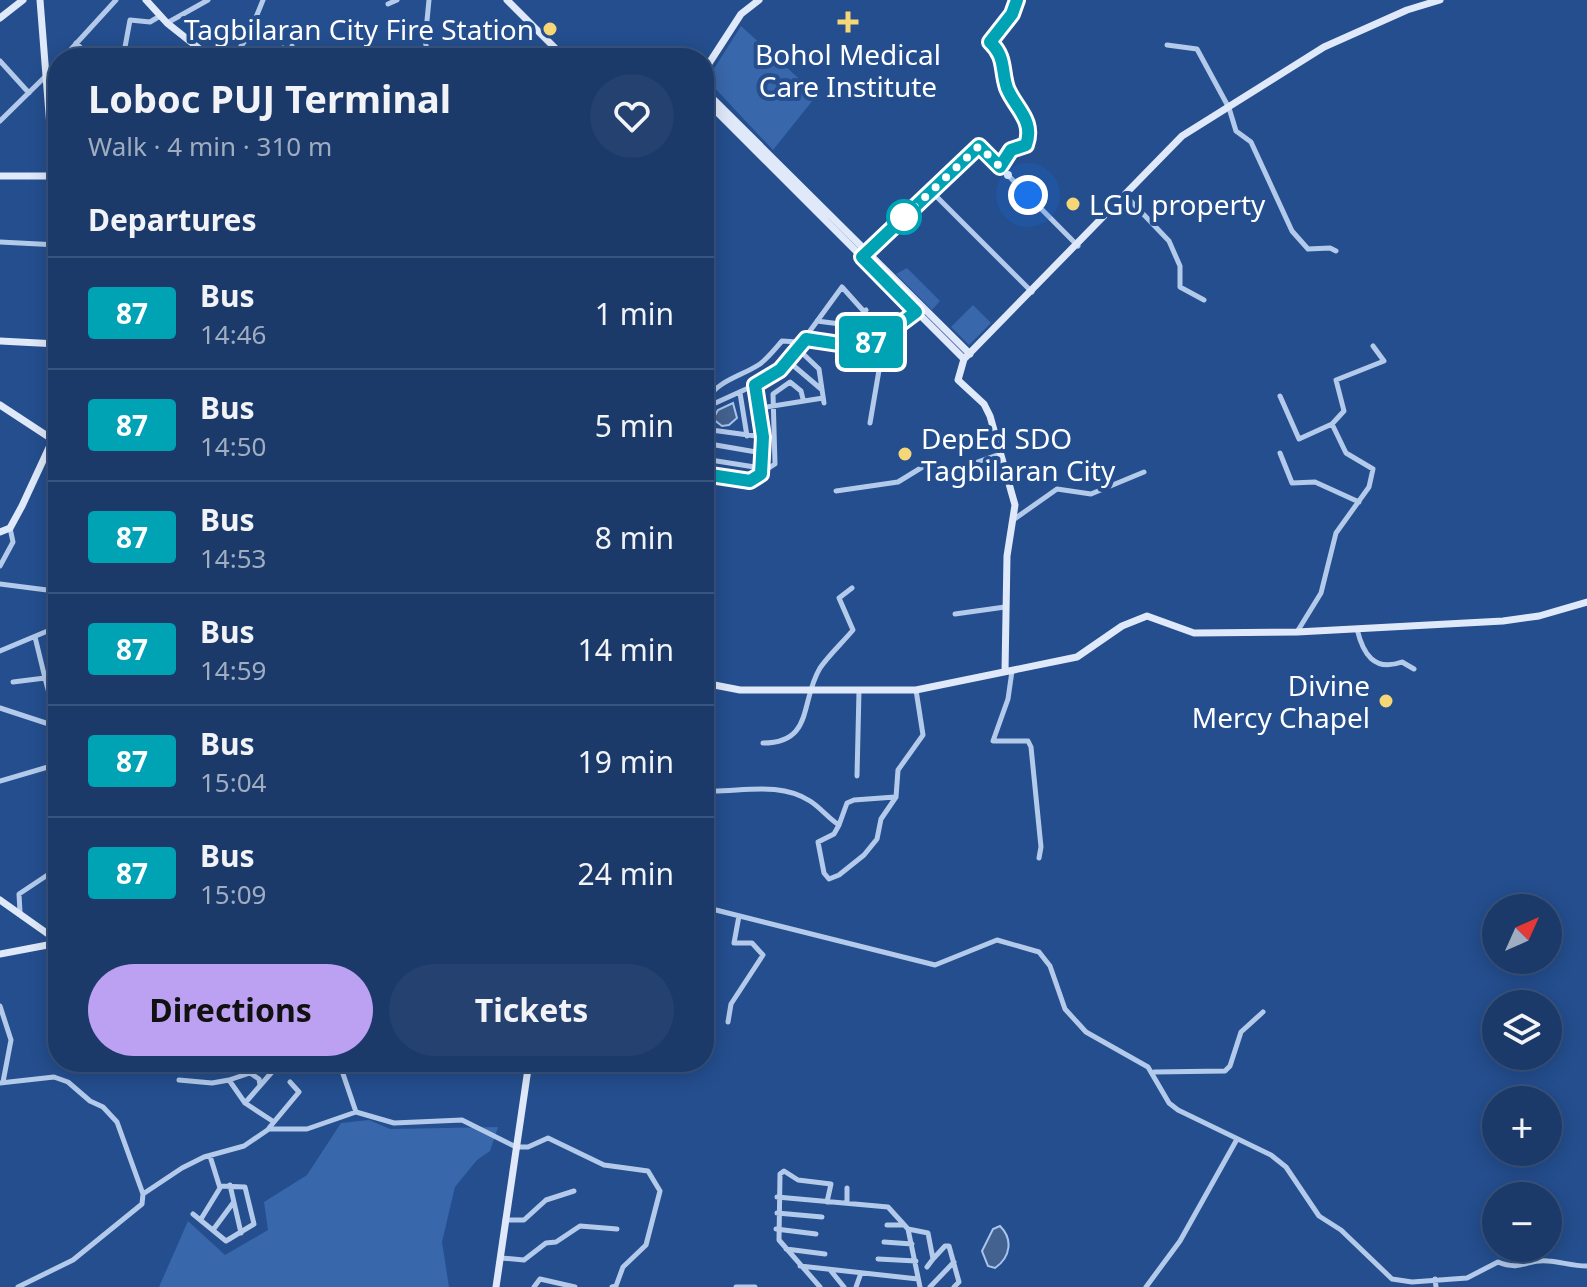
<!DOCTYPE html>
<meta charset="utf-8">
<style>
body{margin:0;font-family:"Noto Sans",sans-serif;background:#244170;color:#f1f3f6;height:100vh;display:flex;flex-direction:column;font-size:30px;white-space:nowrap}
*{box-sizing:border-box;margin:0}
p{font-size:26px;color:#a0adc1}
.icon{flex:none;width:44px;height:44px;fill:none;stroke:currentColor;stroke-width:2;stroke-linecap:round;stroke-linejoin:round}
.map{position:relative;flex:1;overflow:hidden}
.side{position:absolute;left:48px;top:48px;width:666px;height:1024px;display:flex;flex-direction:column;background:#1b3a6a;border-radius:32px;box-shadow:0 4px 20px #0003,0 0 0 2px #39547e}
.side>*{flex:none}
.badge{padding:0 16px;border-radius:6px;font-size:28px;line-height:52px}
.needle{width:52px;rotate:45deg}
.controls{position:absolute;left:1482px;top:894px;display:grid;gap:16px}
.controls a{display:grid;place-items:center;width:80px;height:80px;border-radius:50%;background:#1b3a6a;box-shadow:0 4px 20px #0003,0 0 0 2px #39547e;font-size:40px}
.you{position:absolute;width:40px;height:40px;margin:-20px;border:6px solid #fff;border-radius:50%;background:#1a73e8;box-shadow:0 0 0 12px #1a73e833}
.map>.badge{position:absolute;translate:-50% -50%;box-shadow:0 0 0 4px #fff}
h2{padding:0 40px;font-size:30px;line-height:72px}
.round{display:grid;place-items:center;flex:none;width:84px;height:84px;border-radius:42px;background:#244170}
.overview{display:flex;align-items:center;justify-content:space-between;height:136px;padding:0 40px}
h1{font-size:38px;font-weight:700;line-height:60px}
.primary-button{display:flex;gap:16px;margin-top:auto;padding:16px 40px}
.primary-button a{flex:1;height:92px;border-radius:48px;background:#bca0f2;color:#111;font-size:32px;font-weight:700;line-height:92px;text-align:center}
.primary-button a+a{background:#244170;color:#f1f3f6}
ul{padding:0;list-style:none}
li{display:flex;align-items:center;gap:24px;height:112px;padding:0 40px;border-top:2px solid #39547e}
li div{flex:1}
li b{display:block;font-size:30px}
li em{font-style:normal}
li .badge{min-width:88px;font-weight:700;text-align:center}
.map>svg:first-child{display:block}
.green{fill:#3867ab}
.water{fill:#446290;stroke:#a8c5ec;stroke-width:2}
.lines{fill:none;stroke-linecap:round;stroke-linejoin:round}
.street{stroke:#b3caeb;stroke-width:5}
.secondary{stroke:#dfe9f9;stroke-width:7}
.line-casing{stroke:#fff;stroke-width:18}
.line{stroke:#00a3b4;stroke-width:12}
.walk{stroke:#fff;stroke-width:8;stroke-dasharray:0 14.4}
.poi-dot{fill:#f6d777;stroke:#244e8e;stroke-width:3}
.stop-dot{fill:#fff;stroke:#00a3b4;stroke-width:4}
.labels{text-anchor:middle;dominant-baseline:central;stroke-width:8;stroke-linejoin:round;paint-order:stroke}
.poi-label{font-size:28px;fill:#fff;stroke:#244e8e;text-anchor:end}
</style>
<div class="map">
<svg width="1587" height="1287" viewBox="0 0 1587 1287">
<rect width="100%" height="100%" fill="#244e8e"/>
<path class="green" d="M 741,26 L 817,95 L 773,150 L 710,83 L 710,75 Z
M 907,268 L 940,301 L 932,310 L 896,274 Z
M 973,305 L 991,323 L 969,345 L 951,327 Z
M 369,1120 L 390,1129 L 498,1127 L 490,1151 L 477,1160 L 455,1187 L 442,1242 L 449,1287 L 159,1287 L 188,1221 L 225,1255 L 268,1230 L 264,1202 L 307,1175 L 341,1123 Z"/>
<path class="water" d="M 733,403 L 737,418 L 729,425 L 722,426 L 713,419 L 718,410 Z
M 1000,1226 C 1013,1239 1011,1257 995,1268 L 988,1266 L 982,1251 L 993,1229 Z"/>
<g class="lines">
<path class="street" d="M 429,0 L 425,41 L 429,58
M 388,4 L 397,0
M 167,23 L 208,0
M 76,43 L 91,58
M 1167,45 L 1197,49 L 1229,108 L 1236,131 L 1251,142 L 1292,231 L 1308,249 L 1330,248 L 1336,251
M 63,58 L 116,0
M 123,58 L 130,20 L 150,22 L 160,16
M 232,58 L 248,37 L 263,0
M 281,58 L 283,48
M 286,58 L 292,46
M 0,61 L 29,93
M 0,121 L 58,64
M 1000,167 L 1011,150 L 1028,142 C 1028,109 1018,113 1008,89 C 1000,70 1008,60 990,42 L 1012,14 L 1017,0
M 931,191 L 1032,292
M 1126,196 L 1169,241 L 1180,266 L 1180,287 L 1204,300
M 0,242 L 58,245
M 862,257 L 979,146 L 1078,246
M 855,320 L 866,335
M 817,321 L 848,325 L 866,310
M 798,349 L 819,369 L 824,403
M 788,361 L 821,389
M 740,393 L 747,436
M 1280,396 L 1299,439 L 1332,424 L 1346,453 L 1373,469 L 1369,487 L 1336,533 L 1321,593 L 1297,632
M 711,405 L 755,385
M 760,408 L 823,398
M 704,420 L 711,405 L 707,399 C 719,380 742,376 760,364 C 769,357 775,349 782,341 L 846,345 L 876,342 L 917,311
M 1332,424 L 1344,411 L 1336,380 L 1384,361 L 1373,346
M 704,429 L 763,437
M 704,443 L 762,453
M 1280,453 L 1292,483 L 1315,482 L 1359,502
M 704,459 L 761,468
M 761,473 L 775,464 L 773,394 L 790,382 L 801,391 L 803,399
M 704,474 L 750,481 L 761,474 L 763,437 L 755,385 L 788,361 L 842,287 L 885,335 L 870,423
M 836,491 L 898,482 L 929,463 L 941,475 L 1000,454
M 1013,520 L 1057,489 L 1091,494 L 1144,472
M 0,566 L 13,542 L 10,528
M 0,584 L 47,590
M 955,614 L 1005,607
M 1357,629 C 1363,654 1374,672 1402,662 L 1414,669
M 0,651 L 50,630 L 58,632
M 1012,671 L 1008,699 L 993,741 L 1028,741 L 1031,747 L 1041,847 L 1039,858
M 45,678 L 58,727
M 13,682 L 45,678 L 35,637
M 0,708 L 58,727
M 763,743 C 814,743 800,701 820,668 C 829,655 842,643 853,630 L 839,598 L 852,588
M 704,774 L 713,791 C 745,791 781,782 810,801 C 821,808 828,818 839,825 L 847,803 L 854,800 L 895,797
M 857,776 L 859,691
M 0,781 L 58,764
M 839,825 L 834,834 L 818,842 L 824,873 L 829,879 L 839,875 L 864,855 L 877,839 L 881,819 L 896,797 L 898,770 L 923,735 L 916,690
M 704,907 L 935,965 L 997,940 L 1039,952 L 1050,966 L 1065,1009 L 1086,1032 L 1148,1067 L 1169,1103 L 1178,1110 L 1271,1155 L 1286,1167 L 1319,1216 L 1341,1230 L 1392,1279 L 1412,1282 L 1467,1278 L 1498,1262 C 1522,1272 1528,1258 1548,1261 C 1562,1262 1572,1266 1587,1266
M 20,912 L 19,894 L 58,868
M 0,1006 L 11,1040 L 3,1082
M 49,1014 L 58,1010
M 728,1022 L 731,1004 L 763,955 L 752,943 L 734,943 L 739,916
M 339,1062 L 356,1112
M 1154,1072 L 1225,1071 L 1230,1066 L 1241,1032 L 1263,1012
M 179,1080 L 212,1083 L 229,1080
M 0,1083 L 54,1077 L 68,1082 L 90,1101 L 103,1107 L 117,1122 L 143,1194
M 260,1085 L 259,1079 L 250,1073 L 229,1080 L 245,1103 L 274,1122 L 269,1128
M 245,1103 L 272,1072
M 274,1122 L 299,1092 L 290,1082
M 230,1185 L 241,1233
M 143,1194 L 182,1168 L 204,1157 L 244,1146 L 269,1129 L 307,1129 L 356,1112 L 394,1123 L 462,1120 L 516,1147 L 528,1147 L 548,1138 L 604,1165 L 648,1171 L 660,1191 L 646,1245 L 623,1267 L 616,1286 L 612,1287
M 777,1197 L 888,1207 L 908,1229 L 920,1287
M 847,1203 L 847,1188
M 777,1213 L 822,1217
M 193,1214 L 226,1241 L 254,1224 L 245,1187 L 220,1186
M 201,1219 L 220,1188 L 210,1156
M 505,1220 L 524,1220 L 546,1200 L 574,1191
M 887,1225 L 904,1225
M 776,1229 L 816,1234
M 908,1229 L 928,1233 L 933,1259 L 945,1246 L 949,1246 L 959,1282 L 954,1287
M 213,1230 L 233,1203
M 884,1242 L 912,1244
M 786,1249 L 825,1254
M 501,1258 L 524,1260 L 546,1243 L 556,1242 L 580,1226 L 617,1229
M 878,1259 L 916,1261
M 800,1266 L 918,1279
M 927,1267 L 933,1259
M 831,1271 L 844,1287
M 1435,1279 L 1436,1287
M 18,1287 L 73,1260 L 142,1204 L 143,1194
M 534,1287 L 540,1279 L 575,1287
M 736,1287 L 755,1287
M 820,1287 L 779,1240 L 780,1174 L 784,1171 L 798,1180 L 831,1184 L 827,1202
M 856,1287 L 861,1273
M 930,1287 L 954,1262
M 1146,1287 L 1180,1241 L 1236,1141"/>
<path class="secondary" d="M 40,0 L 58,228
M 146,0 L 167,23 L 211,58
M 507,0 L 565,58
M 0,18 L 23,0
M 704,71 L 741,14 L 759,0
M 704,76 L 711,91
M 704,90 L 970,354
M 704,99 L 964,359
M 0,176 L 56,176
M 0,341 L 58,344
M 0,405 L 58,443
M 0,532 L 10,528 L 22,506 L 53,439 L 58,269
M 1005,671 L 1007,556 L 1015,505 L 990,416 L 984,404 L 958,380 L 964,359 L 1182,136 L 1324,47 L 1407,10 L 1440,0
M 704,683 L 740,690 L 916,690 L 1077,657 L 1122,626 L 1147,616 L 1194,633 L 1297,632 L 1503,621 L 1539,616 L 1587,602
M 0,900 L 58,941
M 0,954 L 58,943
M 496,1287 L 529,1062"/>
</g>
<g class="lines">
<defs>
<path id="line" d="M 704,474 L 750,481 L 761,474 L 763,437 L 755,385 L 780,370 L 806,339 L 846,345 L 876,342 L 916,312 L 862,257 L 979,146 L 1000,167 L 1011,150 L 1026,145 C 1035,120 1015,108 1007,88 C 1001,70 1006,57 990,42 L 1012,14 L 1017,0"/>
</defs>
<use href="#line" class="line-casing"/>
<use href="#line" class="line"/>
<path class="walk" d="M 904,217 L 899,222 L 979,146 L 1028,195"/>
</g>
<g class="poi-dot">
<path d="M844 10h8v8h8v8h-8v8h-8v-8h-8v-8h8z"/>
<circle cx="550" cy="29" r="8"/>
<circle cx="1073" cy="204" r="8"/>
<circle cx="905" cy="454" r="8"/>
<circle cx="1386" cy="701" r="8"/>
</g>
<circle class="stop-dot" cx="904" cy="217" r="16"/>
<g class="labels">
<g class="poi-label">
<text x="534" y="29">Tagbilaran City Fire Station</text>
<text x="848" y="54" text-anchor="middle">Bohol Medical<tspan x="848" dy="32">Care Institute</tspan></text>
<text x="1089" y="204" text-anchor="start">LGU property</text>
<text x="921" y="438" text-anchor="start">DepEd SDO<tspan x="921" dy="32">Tagbilaran City</tspan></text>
<text x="1370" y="685">Divine<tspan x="1370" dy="32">Mercy Chapel</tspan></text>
</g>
</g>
</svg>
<div class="controls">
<a><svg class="needle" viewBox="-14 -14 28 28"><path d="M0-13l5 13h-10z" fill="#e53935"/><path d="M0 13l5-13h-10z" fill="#a0adc1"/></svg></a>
<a><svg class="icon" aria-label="layers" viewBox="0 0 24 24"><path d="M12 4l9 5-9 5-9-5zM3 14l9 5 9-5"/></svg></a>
<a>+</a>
<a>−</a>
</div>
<div class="you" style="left:1028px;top:195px"></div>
<b class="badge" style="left:871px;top:342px;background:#00a3b4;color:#fff">87</b>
<section class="side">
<div class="overview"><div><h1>Loboc PUJ Terminal</h1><p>Walk · 4 min · 310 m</p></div><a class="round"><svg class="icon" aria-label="heart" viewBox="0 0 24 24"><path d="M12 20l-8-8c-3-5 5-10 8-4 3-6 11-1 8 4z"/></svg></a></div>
<h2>Departures</h2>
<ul>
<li><span class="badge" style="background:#00a3b4;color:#fff">87</span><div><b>Bus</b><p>14:46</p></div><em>1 min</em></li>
<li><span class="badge" style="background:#00a3b4;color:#fff">87</span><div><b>Bus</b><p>14:50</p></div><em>5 min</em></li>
<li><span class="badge" style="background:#00a3b4;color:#fff">87</span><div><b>Bus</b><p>14:53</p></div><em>8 min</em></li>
<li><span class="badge" style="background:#00a3b4;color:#fff">87</span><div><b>Bus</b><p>14:59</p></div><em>14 min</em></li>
<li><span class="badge" style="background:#00a3b4;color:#fff">87</span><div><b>Bus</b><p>15:04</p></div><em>19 min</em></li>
<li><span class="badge" style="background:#00a3b4;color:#fff">87</span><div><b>Bus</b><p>15:09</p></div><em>24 min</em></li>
</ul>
<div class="primary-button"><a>Directions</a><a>Tickets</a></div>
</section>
</div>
